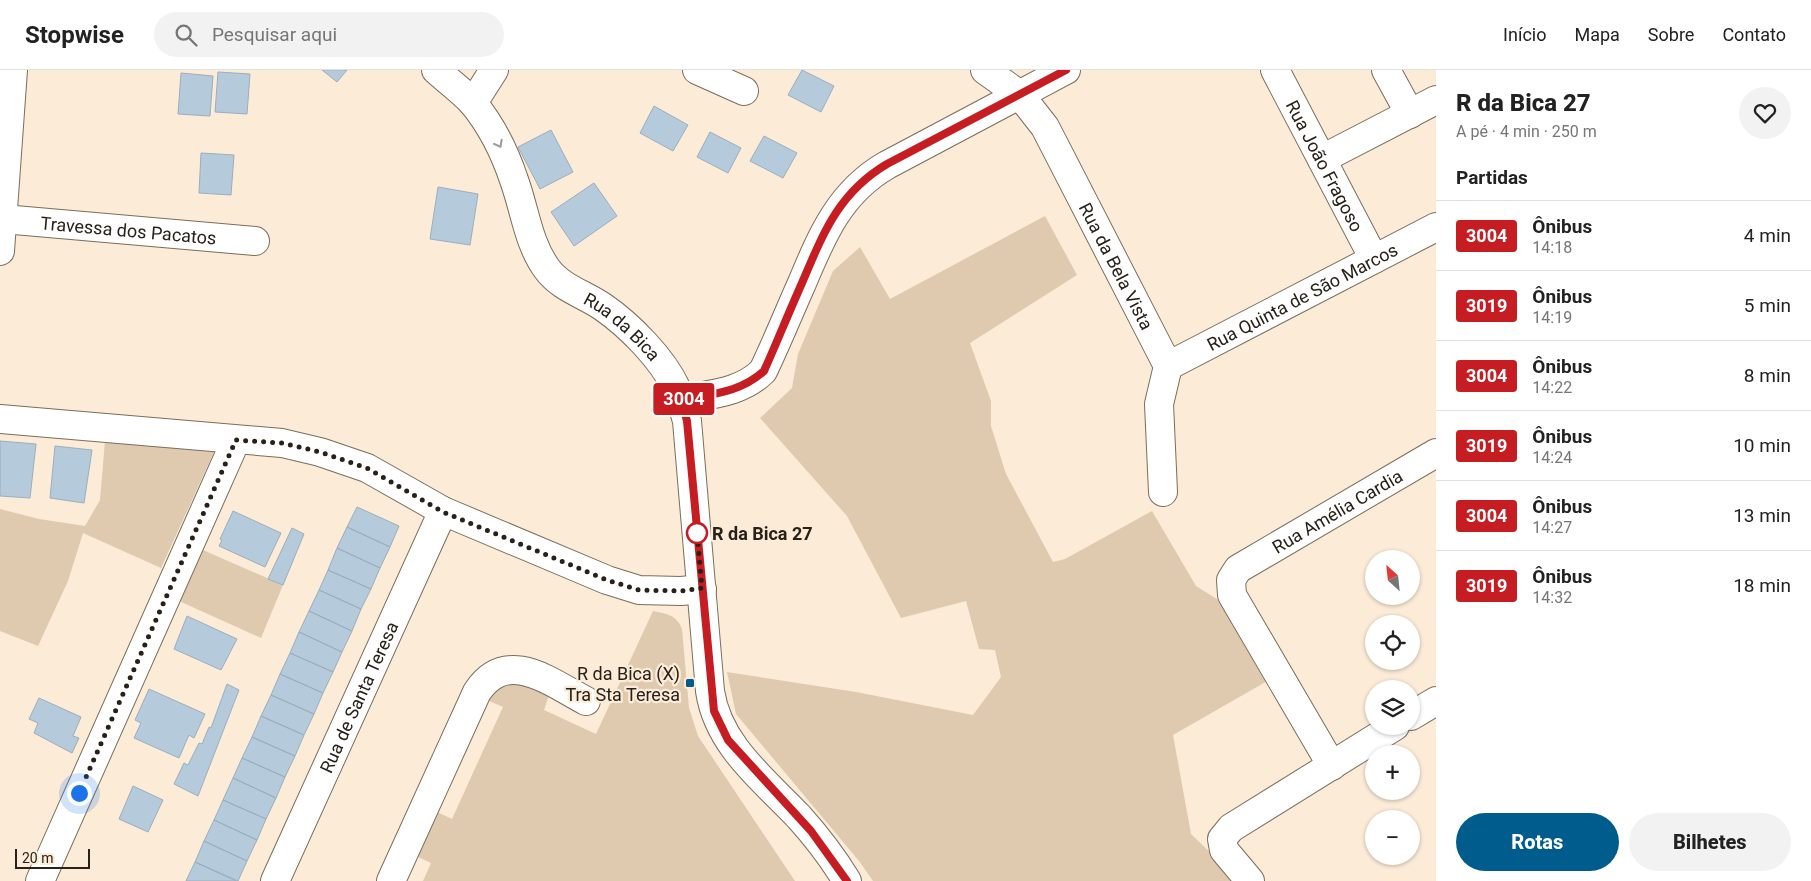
<!DOCTYPE html>
<html lang="pt">
<meta charset="utf-8">
<style>
body{margin:0;font-family:Roboto,sans-serif;background:#f2f2f2;color:#222;height:100vh;display:flex;flex-direction:column;font-size:19px;white-space:nowrap}
*{box-sizing:border-box;margin:0}
p{font-size:16px;color:#767676}
.icon{flex:none;width:28px;height:28px;fill:none;stroke:currentColor;stroke-width:2;stroke-linecap:round;stroke-linejoin:round}
.map{position:relative;flex:1;overflow:hidden}
.side{display:flex;flex-direction:column;background:#fff;width:375px}
.side>*{flex:none}
.badge{padding:0 10px;border-radius:4px;font-size:18px;line-height:32px}
.needle{width:32px;rotate:333deg}
.buttons{position:absolute;left:1365px;top:480px;display:grid;gap:10px}
.buttons a{display:grid;place-items:center;width:55px;height:55px;border-radius:50%;background:#fff;box-shadow:0 1px 4px #0004;font-size:25px}
.scale{position:absolute;left:15px;bottom:12px;width:75px;box-sizing:border-box;padding-left:5px;border:2px solid #272119;border-top:0;font-size:14px;line-height:18px;white-space:nowrap;color:#272119;-webkit-text-stroke:4px #fbebd7;paint-order:stroke}
.you{position:absolute;width:25px;height:25px;margin:-12px;border:4px solid #fff;border-radius:50%;background:#1a73e8;box-shadow:0 0 0 8px #1a73e833}
.map>.badge{position:absolute;translate:-50% -50%;box-shadow:0 0 0 2px #fff}
h2{padding:0 20px;font-size:19px;line-height:45px}
.round{display:grid;place-items:center;flex:none;width:52px;height:52px;border-radius:26px;background:#f2f2f2}
.headline{display:flex;align-items:center;justify-content:space-between;height:85px;padding:0 20px}
h1{font-size:24px;font-weight:800;line-height:38px}
.cta{display:flex;gap:10px;margin-top:auto;padding:10px 20px}
.cta a{flex:1;height:58px;border-radius:30px;background:#005c8d;color:#fff;font-size:20px;font-weight:800;line-height:58px;text-align:center}
.cta a+a{background:#f2f2f2;color:#222}
ul{padding:0;list-style:none}
li{display:flex;align-items:center;gap:15px;height:70px;padding:0 20px;border-top:1px solid #e0e0e0}
li div{flex:1}
li b{display:block;font-size:19px}
li em{font-style:normal}
li .badge{min-width:55px;font-weight:700;text-align:center}
header{display:flex;align-items:center;gap:30px;box-sizing:border-box;height:70px;padding:0 25px;background:#fff;border-bottom:1px solid #e0e0e0}
header strong{font-size:24px}
nav{display:flex;gap:28px;margin-inline-start:auto;font-size:18px}
.search{width:350px;height:45px;background:#f2f2f2;display:flex;align-items:center;gap:12px;box-sizing:border-box;padding:0 18px;border-radius:28px;color:#767676;font-size:19px}
main{display:flex;flex:1;min-height:0}
.map>svg:first-child{display:block}
.green{fill:#dfcaaf}
.building{fill:#b5cada;stroke:#9aaebe}
.lines{fill:none;stroke-linecap:round;stroke-linejoin:round}
.minor-casing{stroke:#7b6d5b;stroke-width:30}
.minor{stroke:#fff;stroke-width:28}
.oneway{stroke:#9e9b98}
.line-casing{stroke:#fff;stroke-width:11}
.line{stroke:#c61d23;stroke-width:8}
.walk{stroke:#272119;stroke-width:5;stroke-dasharray:0 9}
.stop-dot{fill:#fff;stroke:#c61d23;stroke-width:2.5}
.poi-dot{fill:#005c8d;stroke:#fbebd7;stroke-width:2}
.labels{text-anchor:middle;dominant-baseline:central;stroke-width:4.5;stroke-linejoin:round;paint-order:stroke}
.street-label{font-size:18px;fill:#272119;stroke:#fbebd7}
.stop-label{font-size:18px;font-weight:bold;fill:#272119;stroke:#fbebd7;text-anchor:start}
.poi-label{font-size:18px;fill:#272119;stroke:#fbebd7;text-anchor:end}
</style>
<header>
<strong>Stopwise</strong>
<div class="search"><svg class="icon" aria-label="search" viewBox="0 0 24 24"><circle cx="10" cy="10" r="6"/><path d="M15 15l6 6"/></svg>Pesquisar aqui</div>
<nav><a>Início</a><a>Mapa</a><a>Sobre</a><a>Contato</a></nav>
</header>
<main>
<div class="map">
<svg width="1436" height="811" viewBox="0 0 1436 811">
<rect width="100%" height="100%" fill="#fbebd7"/>
<path class="green" d="M 1045,146 L 1077,205 L 970,273 L 991,331 L 991,356 L 1006,404 L 1053,492 L 1065,489 L 1152,441 L 1196,516 L 1217,529 L 1269,610 L 1173,665 L 1191,764 L 1240,811 L 873,811 L 859,791 L 736,644 L 727,602 L 856,622 L 973,645 L 1001,607 L 995,580 L 979,579 L 966,531 L 901,548 L 847,446 L 760,348 L 792,318 L 798,284 L 833,201 L 860,177 L 890,229 Z
M 105,371 L 214,382 L 161,498 L 83,463 L 68,511 L 38,576 L 0,561 L 0,439 L 39,449 L 85,456 L 100,430 Z
M 203,480 L 283,515 L 261,568 L 179,531 Z
M 653,541 C 667,544 677,545 682,559 L 689,638 L 698,666 L 795,811 L 423,811 L 431,793 L 414,785 L 435,741 L 452,749 L 503,637 L 485,629 L 492,621 L 516,613 L 549,625 L 544,640 L 596,664 Z"/>
<path class="building" d="M 322,0 L 347,0 L 337,12 Z
M 802,0 L 834,16 L 821,42 L 788,25 Z
M 218,2 L 250,4 L 247,44 L 215,42 Z
M 181,3 L 213,6 L 210,46 L 178,44 Z
M 654,36 L 688,55 L 673,81 L 640,63 Z
M 551,60 L 573,102 L 540,119 L 518,77 Z
M 710,62 L 741,78 L 728,103 L 697,87 Z
M 764,66 L 797,83 L 783,108 L 750,91 Z
M 201,83 L 234,85 L 231,125 L 199,123 Z
M 594,113 L 617,146 L 574,176 L 551,142 Z
M 438,117 L 478,124 L 470,175 L 430,169 Z
M 0,371 L 36,374 L 30,428 L 0,426 Z
M 55,376 L 92,380 L 84,433 L 50,428 Z
M 357,437 L 399,456 L 390,477 L 347,457 Z
M 233,441 L 281,463 L 265,497 L 219,476 L 222,470 L 220,469 Z
M 347,457 L 390,477 L 380,498 L 337,478 Z
M 292,458 L 304,464 L 283,515 L 268,509 Z
M 337,478 L 380,498 L 371,519 L 328,500 Z
M 328,500 L 371,519 L 361,539 L 319,520 Z
M 319,520 L 361,539 L 352,561 L 309,541 Z
M 309,541 L 352,561 L 342,582 L 299,562 Z
M 187,546 L 237,569 L 221,600 L 174,579 Z
M 299,562 L 342,582 L 333,602 L 290,583 Z
M 290,583 L 333,602 L 323,623 L 280,604 Z
M 280,604 L 323,623 L 314,644 L 271,625 Z
M 227,614 L 239,620 L 198,726 L 174,714 L 184,693 L 188,695 L 199,673 L 202,674 L 209,657 L 211,658 Z
M 149,619 L 205,644 L 194,668 L 189,665 L 179,688 L 134,668 L 141,653 L 135,650 Z
M 271,625 L 314,644 L 304,665 L 261,646 Z
M 39,628 L 81,647 L 73,666 L 79,668 L 72,683 L 34,663 L 38,653 L 29,649 Z
M 261,646 L 304,665 L 295,686 L 252,667 Z
M 252,667 L 295,686 L 285,707 L 242,688 Z
M 242,688 L 285,707 L 276,728 L 233,708 Z
M 233,708 L 276,728 L 266,749 L 223,730 Z
M 133,716 L 163,730 L 148,762 L 119,749 Z
M 223,730 L 266,749 L 257,770 L 214,750 Z
M 214,750 L 257,770 L 247,791 L 204,771 Z
M 204,771 L 247,791 L 238,811 L 195,792 Z
M 195,792 L 236,811 L 186,811 Z"/>
<g class="lines">
<defs>
<g id="minor">
<path id="s1" d="M 436,0 C 448,11 462,21 473,33 C 491,55 505,83 514,110 C 525,140 528,173 547,199 C 561,218 584,224 603,237 C 629,255 663,289 676,318 C 681,329 684,340 687,351 L 710,621 C 718,675 763,709 799,747 C 817,767 833,788 847,811"/>
<path d="M 697,0 L 744,21"/>
<path id="s2" d="M 985,0 L 1020,25 L 1045,57 L 1168,296 L 1159,334 L 1163,422"/>
<path id="s3" d="M 1275,0 L 1374,189"/>
<path d="M 1386,0 L 1410,44"/>
<path d="M 473,33 L 494,0"/>
<path d="M 1322,89 L 1436,30"/>
<path id="s4" d="M 3,149 L 255,171"/>
<path d="M 0,181 L 13,0"/>
<path id="s5" d="M 1168,296 L 1436,157"/>
<path d="M 681,330 C 711,324 741,323 763,301 C 777,272 789,242 802,213 C 822,165 840,122 887,95 L 1066,0"/>
<path d="M 0,349 L 282,373 L 320,382 L 367,398 L 443,441 L 607,510 L 639,520 L 681,521 L 702,519"/>
<path d="M 1411,646 L 1436,631"/>
<path id="s6" d="M 1332,696 L 1232,525 L 1231,510 L 1238,499 L 1436,383"/>
<path d="M 40,811 L 236,370"/>
<path id="s7" d="M 275,811 L 443,441"/>
<path d="M 391,811 L 477,622 C 507,577 550,612 586,631"/>
<path d="M 1250,811 L 1224,780 L 1222,769 L 1231,758 L 1395,656"/>
</g>
</defs>
<use href="#minor" class="minor-casing"/>
<use href="#minor" class="minor"/>
</g>
<defs><path id="oneway-chevron" d="M-2-3.5L2.5 0L-2 3.5" fill="none" stroke-width="1.6" stroke-linecap="round" stroke-linejoin="round" transform="scale(1.25)"/></defs>
<use class="oneway" href="#oneway-chevron" transform="translate(499 74) rotate(62)"/>
<g class="lines">
<defs>
<path id="line" d="M 847,811 L 811,761 L 728,670 L 714,641 L 687,351 L 681,330 C 711,324 740,323 764,301 C 777,272 789,242 802,213 C 823,164 838,123 887,94 L 1066,0"/>
</defs>
<use href="#line" class="line-casing"/>
<use href="#line" class="line"/>
<path class="walk" d="M 79,723 L 236,370 L 282,373 L 320,382 L 367,398 L 443,442 L 607,510 L 639,520 L 681,521 L 702,518 L 697,463"/>
</g>
<circle class="stop-dot" cx="697" cy="463" r="10"/>
<rect class="poi-dot" x="685" y="608" width="10" height="10" rx="2.5"/>
<g class="labels">
<g class="street-label">
<text stroke="none"><textPath href="#s3" startOffset="108">Rua João Fragoso</textPath></text>
<text stroke="none"><textPath href="#s4" startOffset="126">Travessa dos Pacatos</textPath></text>
<text stroke="none"><textPath href="#s2" startOffset="240">Rua da Bela Vista</textPath></text>
<text stroke="none"><textPath href="#s5" startOffset="151">Rua Quinta de São Marcos</textPath></text>
<text stroke="none"><textPath href="#s1" startOffset="328">Rua da Bica</textPath></text>
<text stroke="none"><textPath href="#s6" startOffset="341">Rua Amélia Cardia</textPath></text>
<text stroke="none"><textPath href="#s7" startOffset="202">Rua de Santa Teresa</textPath></text>
</g>
<g class="stop-label">
<text x="712" y="463">R da Bica 27</text>
</g>
<g class="poi-label">
<text x="680" y="603">R da Bica (X)<tspan x="680" dy="21">Tra Sta Teresa</tspan></text>
</g>
</g>
</svg>
<div class="buttons">
<a><svg class="needle" viewBox="-14 -14 28 28"><path d="M0-13l5 13h-10z" fill="#e53935"/><path d="M0 13l5-13h-10z" fill="#767676"/></svg></a>
<a><svg class="icon" aria-label="locate" viewBox="0 0 24 24"><circle cx="12" cy="12" r="6"/><path d="M12 2v4M12 18v4M2 12h4M18 12h4"/></svg></a>
<a><svg class="icon" aria-label="layers" viewBox="0 0 24 24"><path d="M12 4l9 5-9 5-9-5zM3 14l9 5 9-5"/></svg></a>
<a>+</a>
<a>−</a>
</div>
<div class="scale">20 m</div>
<div class="you" style="left:79px;top:723px"></div>
<b class="badge" style="left:684px;top:329px;background:#c61d23;color:#fff">3004</b>
</div>
<section class="side">
<div class="headline"><div><h1>R da Bica 27</h1><p>A pé · 4 min · 250 m</p></div><a class="round"><svg class="icon" aria-label="heart" viewBox="0 0 24 24"><path d="M12 20l-8-8c-3-5 5-10 8-4 3-6 11-1 8 4z"/></svg></a></div>
<h2>Partidas</h2>
<ul>
<li><span class="badge" style="background:#c61d23;color:#fff">3004</span><div><b>Ônibus</b><p>14:18</p></div><em>4 min</em></li>
<li><span class="badge" style="background:#c61d23;color:#fff">3019</span><div><b>Ônibus</b><p>14:19</p></div><em>5 min</em></li>
<li><span class="badge" style="background:#c61d23;color:#fff">3004</span><div><b>Ônibus</b><p>14:22</p></div><em>8 min</em></li>
<li><span class="badge" style="background:#c61d23;color:#fff">3019</span><div><b>Ônibus</b><p>14:24</p></div><em>10 min</em></li>
<li><span class="badge" style="background:#c61d23;color:#fff">3004</span><div><b>Ônibus</b><p>14:27</p></div><em>13 min</em></li>
<li><span class="badge" style="background:#c61d23;color:#fff">3019</span><div><b>Ônibus</b><p>14:32</p></div><em>18 min</em></li>
</ul>
<div class="cta"><a>Rotas</a><a>Bilhetes</a></div>
</section>
</main>
